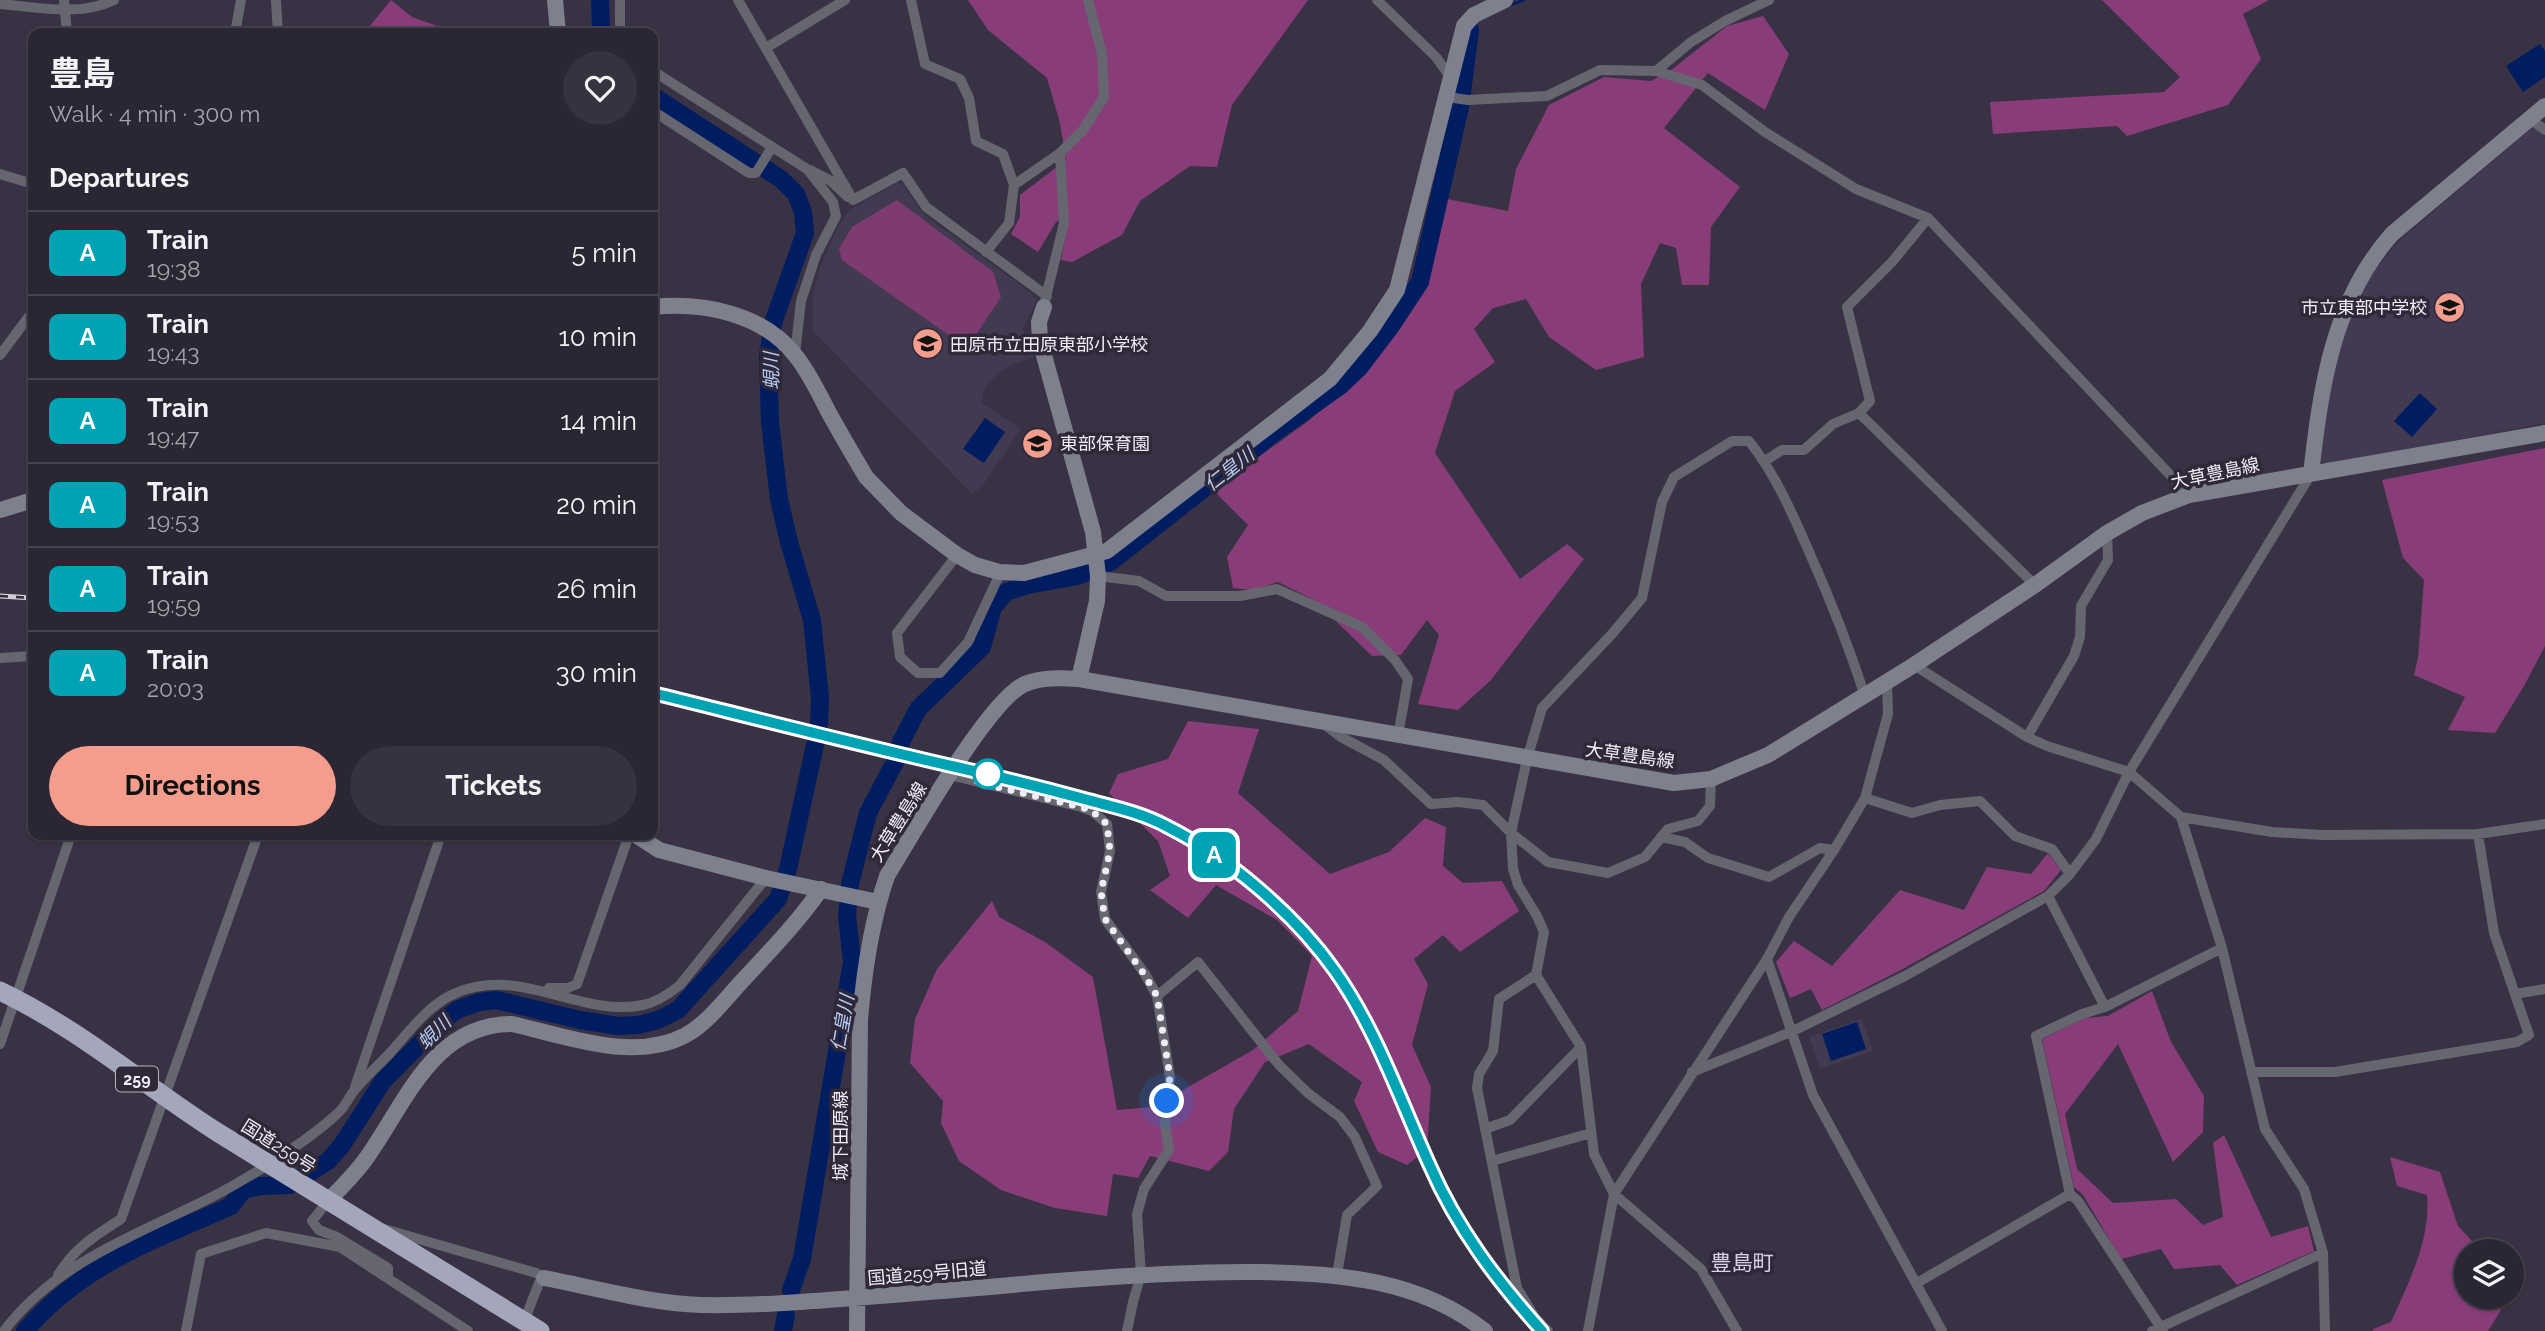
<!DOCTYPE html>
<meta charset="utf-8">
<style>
body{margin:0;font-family:Raleway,"Noto Sans JP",sans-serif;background:#36323f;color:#f1f3f6;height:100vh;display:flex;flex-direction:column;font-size:26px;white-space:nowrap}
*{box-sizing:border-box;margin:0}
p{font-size:23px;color:#a5a5ac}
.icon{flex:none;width:38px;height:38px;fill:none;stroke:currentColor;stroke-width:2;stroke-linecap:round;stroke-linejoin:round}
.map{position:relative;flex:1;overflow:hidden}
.details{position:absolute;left:28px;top:28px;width:630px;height:812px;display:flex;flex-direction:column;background:#2a2633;border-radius:14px;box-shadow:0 2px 5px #0004,0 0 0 2px #46434e}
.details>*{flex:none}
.badge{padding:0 14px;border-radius:10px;font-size:24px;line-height:46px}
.fabs{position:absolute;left:2454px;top:1239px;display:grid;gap:14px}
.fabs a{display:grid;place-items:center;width:70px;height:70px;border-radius:50%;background:#2a2633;box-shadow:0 2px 5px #0004,0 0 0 2px #46434e;font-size:35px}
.you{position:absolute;width:35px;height:35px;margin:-18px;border:5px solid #fff;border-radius:50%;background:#1a73e8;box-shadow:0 0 0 10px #1a73e833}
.map>.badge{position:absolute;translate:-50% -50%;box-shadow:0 0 0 4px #fff}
h2{padding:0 21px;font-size:26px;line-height:63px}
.round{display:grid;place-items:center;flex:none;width:74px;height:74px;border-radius:37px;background:#36323f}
.headline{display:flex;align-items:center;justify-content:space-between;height:119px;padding:0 21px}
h1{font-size:33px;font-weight:700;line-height:52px}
.action{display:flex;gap:14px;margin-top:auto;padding:14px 21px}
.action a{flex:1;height:80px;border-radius:42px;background:#f49d8d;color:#111;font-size:28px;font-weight:700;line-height:80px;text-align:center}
.action a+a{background:#36323f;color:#f1f3f6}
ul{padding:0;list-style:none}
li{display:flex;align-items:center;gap:21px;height:84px;padding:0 21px;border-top:2px solid #46434e}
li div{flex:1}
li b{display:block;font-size:26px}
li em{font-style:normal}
li .badge{min-width:77px;font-weight:700;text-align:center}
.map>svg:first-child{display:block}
.built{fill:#423a51}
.green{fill:#7d3b6f}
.forest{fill:#883d79}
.water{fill:#001d62}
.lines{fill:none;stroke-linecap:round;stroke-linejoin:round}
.stream{stroke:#001d62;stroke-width:2.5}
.river{stroke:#001d62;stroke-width:18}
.street{stroke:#65666f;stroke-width:10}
.secondary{stroke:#7f808e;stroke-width:16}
.highway{stroke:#a4a7bc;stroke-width:19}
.rail-casing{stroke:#d2cfdb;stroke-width:5}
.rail{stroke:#2e2839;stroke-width:2.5;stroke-dasharray:8;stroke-linecap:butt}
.line-casing{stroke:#fff;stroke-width:16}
.line{stroke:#00a3b4;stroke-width:10}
.walk{stroke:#f0edf8;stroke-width:7;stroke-dasharray:0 12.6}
.stop-dot{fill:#fff;stroke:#00a3b4;stroke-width:3.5}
.labels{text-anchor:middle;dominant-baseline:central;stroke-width:7;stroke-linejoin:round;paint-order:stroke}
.shield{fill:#2e2839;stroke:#b6b2bf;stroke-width:2}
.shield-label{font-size:16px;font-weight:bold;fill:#f0edf8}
.poi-label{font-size:18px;fill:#f0edf8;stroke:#2e2839;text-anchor:start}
.street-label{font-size:18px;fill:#f0edf8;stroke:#2e2839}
.water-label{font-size:19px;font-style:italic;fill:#b5ccf5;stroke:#2e2839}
.quarter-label{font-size:21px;fill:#d7d0e7;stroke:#2e2839}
</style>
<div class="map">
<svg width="2545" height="1331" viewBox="0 0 2545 1331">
<rect width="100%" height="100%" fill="#383244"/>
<path class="built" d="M 2533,127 L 2545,137 L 2545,423 L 2330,464 L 2320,460 L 2324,405 L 2341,337 L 2369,277 L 2400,240 Z
M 897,183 L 902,184 L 923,214 L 1031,293 L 1037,300 L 1023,329 L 1034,357 L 1011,365 L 999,373 L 986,385 L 982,398 L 983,404 L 1021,429 L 983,485 L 972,494 L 813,331 L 813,296 L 820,268 L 835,233 L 849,210 Z
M 1862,1019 L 1873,1051 L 1820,1069 L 1809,1037 Z"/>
<path class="green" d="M 897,200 L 993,272 L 1001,297 L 967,348 L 842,260 L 839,249 L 852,227 Z"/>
<path class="forest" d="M 391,0 L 412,17 L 446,29 L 445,33 L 371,33 L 369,27 Z
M 968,0 L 1308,0 L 1232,105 L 1217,167 L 1190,166 L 1140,201 L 1122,235 L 1072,262 L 1061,260 L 1069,218 L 1056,222 L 1038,252 L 1011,234 L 1020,217 L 1020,195 L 1066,160 L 1060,123 L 1047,78 L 988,30 Z
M 2102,0 L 2269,0 L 2243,14 L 2261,59 L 2228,105 L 2127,136 L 2117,126 L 1993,134 L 1990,102 L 2164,92 L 2180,77 Z
M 1763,16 L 1789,54 L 1765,110 L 1708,73 L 1664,128 L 1740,187 L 1711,227 L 1709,285 L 1682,285 L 1676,248 L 1660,243 L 1641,284 L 1644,357 L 1596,370 L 1549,337 L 1526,299 L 1493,308 L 1474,329 L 1495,362 L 1455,391 L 1435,453 L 1520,579 L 1567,544 L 1584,559 L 1491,680 L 1458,710 L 1418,704 L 1439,635 L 1427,620 L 1401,655 L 1372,656 L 1314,600 L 1278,582 L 1253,590 L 1233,588 L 1227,557 L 1248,525 L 1213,490 L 1307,422 L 1363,373 L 1425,285 L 1447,199 L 1508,211 L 1516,169 L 1549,105 L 1604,77 L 1651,81 L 1670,71 L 1727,26 Z
M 2545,448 L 2545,646 L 2524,686 L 2495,733 L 2448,730 L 2465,697 L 2414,675 L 2418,658 L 2424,580 L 2403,558 L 2382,480 Z
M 1188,721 L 1259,729 L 1238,793 L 1330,874 L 1389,852 L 1425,818 L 1446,827 L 1443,866 L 1463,883 L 1502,881 L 1519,911 L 1460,952 L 1443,935 L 1414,959 L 1428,984 L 1412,1045 L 1431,1087 L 1427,1149 L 1407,1165 L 1378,1152 L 1354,1101 L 1362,1082 L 1309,1044 L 1265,1062 L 1234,1109 L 1228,1152 L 1209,1171 L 1150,1156 L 1138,1178 L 1113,1174 L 1107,1216 L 1055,1208 L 1001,1190 L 959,1161 L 941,1123 L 943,1101 L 910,1063 L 915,1019 L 937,969 L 992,901 L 999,917 L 1045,942 L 1093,977 L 1117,1110 L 1153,1107 L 1253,1050 L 1298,1011 L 1312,956 L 1277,920 L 1216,885 L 1188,918 L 1150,890 L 1170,876 L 1158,841 L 1109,793 L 1118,774 L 1168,759 Z
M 2048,853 L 2061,870 L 2044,891 L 1899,971 L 1822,1010 L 1811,989 L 1790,998 L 1776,962 L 1794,941 L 1832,966 L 1900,890 L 1964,910 L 1987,867 L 2031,874 Z
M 2152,991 L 2171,1042 L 2204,1096 L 2203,1132 L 2173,1162 L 2118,1044 L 2065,1114 L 2077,1169 L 2113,1203 L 2176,1199 L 2203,1225 L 2223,1217 L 2213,1143 L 2224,1135 L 2271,1237 L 2308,1226 L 2314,1251 L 2237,1285 L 2220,1265 L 2174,1269 L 2161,1249 L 2121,1259 L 2083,1195 L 2074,1187 L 2042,1039 L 2085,1018 L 2108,1016 Z
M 2390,1157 L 2440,1172 L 2458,1226 L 2481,1251 L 2466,1251 L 2466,1297 L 2509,1297 L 2488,1331 L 2373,1331 L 2373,1329 L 2391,1322 C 2409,1282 2431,1239 2427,1195 L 2397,1186 Z"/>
<path class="water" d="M 2540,44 L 2545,51 L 2545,77 L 2523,92 L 2506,66 Z
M 2420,393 L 2437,409 L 2412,437 L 2394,421 Z
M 985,418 L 1005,432 L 984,463 L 963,449 Z
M 1857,1022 L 1866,1049 L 1831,1061 L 1822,1034 Z"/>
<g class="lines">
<path class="stream" d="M 1510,5 L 1524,0"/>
<path class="river" d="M 600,0 L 601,33
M 1462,92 L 1470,30
M 653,96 L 781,179 L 796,194 L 803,212 L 805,233 L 773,323 L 768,357 L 770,422 L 779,499 L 789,542 L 812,620 L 820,698 L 819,724
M 900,744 L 918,709 L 982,647 L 993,607 L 1006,592 L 1028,585 L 1078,576 L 1112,561 L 1270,436 L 1340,386 L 1359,368 L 1391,326 L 1420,282 L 1460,107
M 791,1290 L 802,1259 L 852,962 L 847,915 L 850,884 L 868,813 L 896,760
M 25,1331 C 82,1264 153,1241 231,1206 L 243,1190 L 261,1186 L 290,1185 L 328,1161 L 342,1145 L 383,1081 L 442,1021 L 457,1010 L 479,1002 L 496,1000 L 580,1020 L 618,1026 L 638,1025 L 658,1020 L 678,1010 L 778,899 L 788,869 L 815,745
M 783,1331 L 786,1315"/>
<path class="street" d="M 64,0 L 67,33
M 276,0 L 278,33
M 620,0 L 620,27 L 623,33
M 738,0 L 853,200
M 911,0 L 925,64 L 960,79 L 969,98 L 976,141 L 1003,154 L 1014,185 L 1009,223 L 986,252
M 1377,0 L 1436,57 L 1451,78
M 0,4 C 38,7 79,17 114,0
M 235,33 L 241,0
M 766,48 L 845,0
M 653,71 L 807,169 L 833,202 L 836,216 L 816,255 L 801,301 L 795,354
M 1656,71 L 1691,42 L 1725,21 L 1769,0
M 1447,97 L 1468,100 L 1547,96 L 1600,70 L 1656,71 L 1702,85 L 1765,132 L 1856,189 L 1928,218 L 2189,495
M 653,111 L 749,173 L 756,173 L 772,147
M 2529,118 L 2545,130
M 810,170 L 831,181 L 848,197
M 0,174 L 33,184
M 1014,185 L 1060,153 L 1083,130 L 1104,97 L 1102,54 L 1088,0
M 853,200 L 903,173 L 926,207 L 1047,296
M 1045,301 L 1064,223 L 1060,153
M 0,355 L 33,311
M 1859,413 L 2035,585
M 1765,461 L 1782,450 L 1804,450 L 1833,424 L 1859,413 L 1870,401 L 1847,307 L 1892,262 L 1928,218
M 957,555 L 897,633 L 900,657 L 918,673 L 940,673 L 968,642 L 998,578 L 999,572
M 1098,576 L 1139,581 L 1166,596 L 1240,596 L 1277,589 L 1362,627 L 1395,660 L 1408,679 L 1398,736
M 0,658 L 33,656
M 1914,665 L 2027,737 L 2047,746 L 2129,772 L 2181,817 L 2272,832 L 2322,835 L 2478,834 L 2545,824
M 1324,724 L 1341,737 L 1384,760 L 1431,804 L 1458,802 L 1483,805 L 1511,833 L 1548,862 L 1608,873 L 1645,857 L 1668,829 L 1698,821 L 1710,806 L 1711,779
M 2027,737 L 2074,656 L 2080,637 L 2081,606 L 2108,560 L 2107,533
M 950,775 L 1081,807 L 1092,811 L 1107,824 L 1110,851 L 1101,892 L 1105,919 L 1145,974 L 1157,996 L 1170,1077 L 1165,1125 L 1169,1150 L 1144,1189 L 1137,1214 L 1141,1274 L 1133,1302 L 1127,1331
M 1865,798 L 1912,813 L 1940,805 L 1980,801 L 2015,836 L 2052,849 L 2070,874
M 2181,817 L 2222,948 L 2265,1129 L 2304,1189 L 2323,1253 L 2325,1331
M 1661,837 L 1685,842 L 1708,858 L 1769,877 L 1820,848 L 1834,850
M 2048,896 L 2105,1007
M 1767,959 L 1813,1095 L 1942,1331
M 1536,975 L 1499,999 L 1493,1051 L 1479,1074 L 1477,1088 L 1517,1288 L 1536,1319 L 1548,1331
M 549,988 L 568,988 L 577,984 L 629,835
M 2515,994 L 2545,989
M 1157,996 L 1198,962 L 1279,1065 L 1309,1094 L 1340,1117 L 1355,1137 L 1377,1186 L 1347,1215 L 1337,1275
M 0,1044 L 71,835
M 1692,1072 L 1793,1031 L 1905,976 L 2048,896 L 2070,874 L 2096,839 L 2129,772 L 2311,474
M 2251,1072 L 2335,1072 L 2517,1042 L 2529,1035 L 2494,933 L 2478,834
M 355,1087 L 441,835
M 1485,1129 L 1510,1120 L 1581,1047
M 1492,1161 L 1591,1133
M 2070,1194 L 2078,1201 L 2163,1331
M 328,1201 L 312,1221 L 319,1230 L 337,1237 L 388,1268 L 388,1277
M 384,1229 L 536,1273 L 544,1278 L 539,1283 L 525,1319
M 58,1275 C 75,1247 95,1236 121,1219 L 258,835
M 1917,1283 L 2070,1194 L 2036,1036 L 2082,1014 L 2105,1007 L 2222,948
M 4,1331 C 55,1263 136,1235 210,1198 C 249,1178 307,1142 338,1113 C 345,1107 348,1098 354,1091 C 364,1078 378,1066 390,1053 C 409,1032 429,1004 456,993 C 520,965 581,1018 643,1005 C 657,1002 669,994 680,985 L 766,878
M 186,1331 L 201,1254 L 266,1233 L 340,1247 L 468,1331
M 1588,1331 L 1614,1194 L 1767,959 L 1789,917 L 1834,850 L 1865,798 L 1888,714 L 1887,682
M 1737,1331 L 1701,1269 L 1614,1194 L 1594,1154 L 1581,1047 L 1536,975 L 1544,932 L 1537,916 L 1518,885 L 1513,869 L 1511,833 L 1527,759 L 1542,708 L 1612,634 L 1642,598 L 1662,502 L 1674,477 L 1732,441 L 1749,441 C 1776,475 1793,515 1810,554 C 1831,601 1849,647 1865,696
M 2152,1331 L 2323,1253"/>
<path class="secondary" d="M 555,0 L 558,33
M 653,307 C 702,302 762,313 795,355 C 809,372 818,392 828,411 C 840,433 853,455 866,477 L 901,513 L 957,555 L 975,565 L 999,572 L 1024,573 L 1107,551 L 1330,379 L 1370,331 L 1397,290 L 1464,26 L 1474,15 L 1505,0
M 1044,307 L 1039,322 L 1040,341 L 1093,532 L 1098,576 L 1097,601 L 1079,679
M 2311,474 C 2321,387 2332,302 2392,234 L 2545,106
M 0,510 L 33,500
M 636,835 L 659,850 L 766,878 L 878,902
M 328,1201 C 341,1188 354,1175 365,1160 C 405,1105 432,1024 512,1024 C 565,1036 634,1063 686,1035 C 709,1022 726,998 744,979 C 770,951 799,921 821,889
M 544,1278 C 596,1288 648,1303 701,1305 C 752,1306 803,1302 854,1298 C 917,1293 980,1288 1044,1282 C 1116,1276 1187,1271 1260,1272 C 1340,1273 1420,1280 1485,1331
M 857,1331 L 860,1020 C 864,971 871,923 887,876 C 911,837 989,699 1025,684 C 1042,677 1061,678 1079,679 C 1277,712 1475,750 1674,783 L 1711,779 L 1768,755 L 1914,665 L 2035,585 L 2107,533 L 2142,513 L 2189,495 L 2545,433"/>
<path class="highway" d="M 0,991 C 78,1028 145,1086 217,1132 L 540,1331"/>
<defs>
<path id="rail" d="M 0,596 L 33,598
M 653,693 C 754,718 855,744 956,767 C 1000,777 1044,788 1088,800 C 1114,807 1142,813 1166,826 C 1227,857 1295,914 1335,971 C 1377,1031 1400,1100 1429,1166 C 1457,1228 1497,1281 1542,1331"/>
</defs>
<use href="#rail" class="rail-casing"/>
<use href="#rail" class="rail"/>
</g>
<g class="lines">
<defs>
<path id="line" d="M 653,693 C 754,718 855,744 956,767 C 1000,777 1044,788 1088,800 C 1114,807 1142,813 1166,826 C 1228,857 1295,914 1335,971 C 1377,1031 1400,1100 1430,1166 C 1457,1228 1497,1281 1542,1331"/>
</defs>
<use href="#line" class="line-casing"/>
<use href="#line" class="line"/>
<path class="walk" d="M 988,774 L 976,782 L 1081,807 L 1092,811 L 1107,824 L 1110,851 L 1101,892 L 1105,919 L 1144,974 L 1157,996 L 1170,1077 L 1167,1101"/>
</g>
<defs>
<symbol id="school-disc" viewBox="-11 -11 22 22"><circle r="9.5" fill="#f49d8d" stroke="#2e2839"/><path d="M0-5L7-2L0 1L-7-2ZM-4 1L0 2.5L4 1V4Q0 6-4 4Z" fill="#111"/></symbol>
</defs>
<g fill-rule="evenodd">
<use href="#school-disc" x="2432" y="290" width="35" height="35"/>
<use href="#school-disc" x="910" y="326" width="35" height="35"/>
<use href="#school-disc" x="1020" y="426" width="35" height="35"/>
</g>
<circle class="stop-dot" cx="988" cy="774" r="14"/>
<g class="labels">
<rect class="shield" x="116" y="1066.5" width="42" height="25" rx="5"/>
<g class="shield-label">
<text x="137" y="1079">259</text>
</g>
<g class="poi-label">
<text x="2427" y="307" text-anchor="end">市立東部中学校</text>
<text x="950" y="344">田原市立田原東部小学校</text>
<text x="1060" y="443">東部保育園</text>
</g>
<g class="street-label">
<text transform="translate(2215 473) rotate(-12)">大草豊島線</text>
<text transform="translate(1630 755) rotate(8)">大草豊島線</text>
<text transform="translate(898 822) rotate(-58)">大草豊島線</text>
<text transform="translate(840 1136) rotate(-90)">城下田原線</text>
<text transform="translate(279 1146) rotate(32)">国道259号</text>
<text transform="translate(927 1273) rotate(-5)">国道259号旧道</text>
</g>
<g class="water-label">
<text transform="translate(771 371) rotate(-91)">蜆川</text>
<text transform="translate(1229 469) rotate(-38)">仁皇川</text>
<text transform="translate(842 1023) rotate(-80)">仁皇川</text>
<text transform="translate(434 1032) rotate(-44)">蜆川</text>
</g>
<g class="quarter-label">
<text x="1742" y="1262">豊島町</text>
</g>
</g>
</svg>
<div class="fabs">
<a><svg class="icon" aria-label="layers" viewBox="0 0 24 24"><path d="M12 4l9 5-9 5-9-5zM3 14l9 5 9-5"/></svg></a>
</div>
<div class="you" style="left:1167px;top:1101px"></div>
<b class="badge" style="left:1214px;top:855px;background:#00a3b4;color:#fff">A</b>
<section class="details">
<div class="headline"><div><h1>豊島</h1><p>Walk · 4 min · 300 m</p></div><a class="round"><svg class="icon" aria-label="heart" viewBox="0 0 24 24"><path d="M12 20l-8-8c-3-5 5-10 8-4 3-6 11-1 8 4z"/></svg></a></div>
<h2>Departures</h2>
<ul>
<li><span class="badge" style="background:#00a3b4;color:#fff">A</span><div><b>Train</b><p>19:38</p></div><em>5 min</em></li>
<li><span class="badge" style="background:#00a3b4;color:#fff">A</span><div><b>Train</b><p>19:43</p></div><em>10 min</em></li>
<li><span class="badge" style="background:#00a3b4;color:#fff">A</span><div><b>Train</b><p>19:47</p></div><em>14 min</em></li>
<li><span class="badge" style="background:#00a3b4;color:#fff">A</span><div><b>Train</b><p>19:53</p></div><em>20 min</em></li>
<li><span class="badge" style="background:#00a3b4;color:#fff">A</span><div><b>Train</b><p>19:59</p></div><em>26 min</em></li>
<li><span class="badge" style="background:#00a3b4;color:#fff">A</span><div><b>Train</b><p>20:03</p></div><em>30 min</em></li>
</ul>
<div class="action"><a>Directions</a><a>Tickets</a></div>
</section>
</div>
